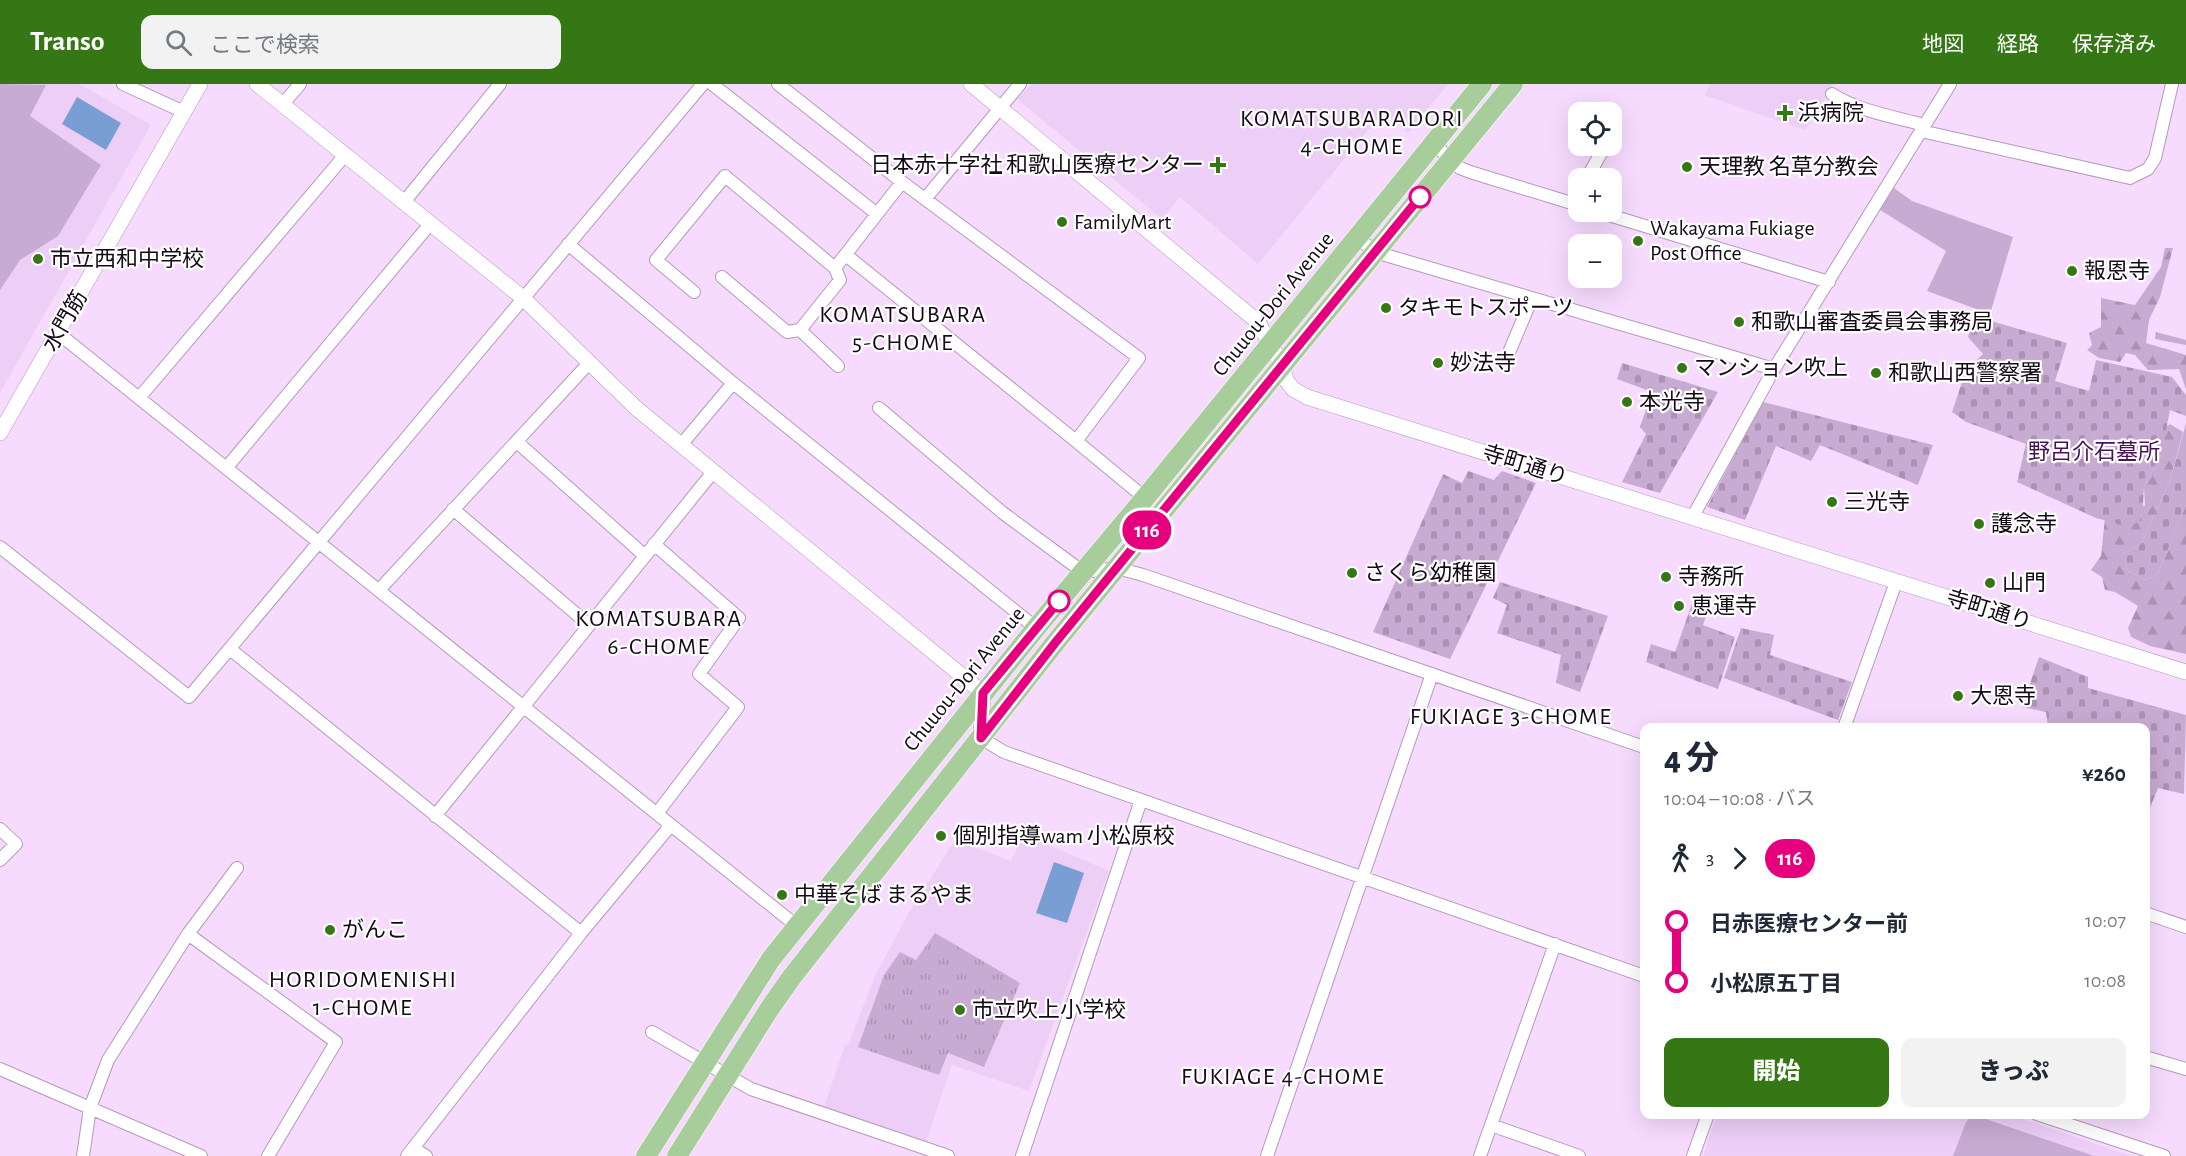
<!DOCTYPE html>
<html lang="ja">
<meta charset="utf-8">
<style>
body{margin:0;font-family:"Alegreya Sans","Noto Sans JP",sans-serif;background:#f2f2f3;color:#1f2937;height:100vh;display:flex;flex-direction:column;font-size:22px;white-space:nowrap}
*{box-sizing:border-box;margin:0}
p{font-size:20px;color:#747a83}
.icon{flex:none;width:33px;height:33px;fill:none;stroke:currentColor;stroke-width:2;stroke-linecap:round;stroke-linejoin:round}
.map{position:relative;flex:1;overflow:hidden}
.details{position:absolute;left:1640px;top:639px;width:510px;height:396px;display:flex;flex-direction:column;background:#fff;border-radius:12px;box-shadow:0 6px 24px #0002}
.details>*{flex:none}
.badge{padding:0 12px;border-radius:20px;font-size:21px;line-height:39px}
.tools{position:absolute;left:1568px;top:18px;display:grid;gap:12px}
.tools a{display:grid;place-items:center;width:54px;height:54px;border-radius:12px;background:#fff;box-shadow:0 6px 24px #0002;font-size:30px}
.map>.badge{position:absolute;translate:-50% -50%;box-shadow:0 0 0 3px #fff}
.legs{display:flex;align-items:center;gap:9px;height:66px;padding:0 24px;font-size:20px}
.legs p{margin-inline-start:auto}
.summary{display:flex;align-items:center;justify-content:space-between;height:102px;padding:0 24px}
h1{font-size:33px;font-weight:800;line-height:45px}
.primary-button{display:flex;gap:12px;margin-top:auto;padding:12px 24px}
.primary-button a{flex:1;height:69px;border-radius:12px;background:#367715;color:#fff;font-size:24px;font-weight:800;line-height:69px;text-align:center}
.primary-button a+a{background:#f2f2f3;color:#1f2937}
ul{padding:0 24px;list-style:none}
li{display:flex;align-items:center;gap:21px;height:60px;font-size:22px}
li i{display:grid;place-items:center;width:9px;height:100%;margin:0 8px;background:currentColor}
li i::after{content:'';width:15px;height:15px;margin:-8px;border:4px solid;border-radius:50%;background:#fff}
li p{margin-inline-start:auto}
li:first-child i{background:linear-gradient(#0000 50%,currentColor 0)}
li:last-child i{background:linear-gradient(currentColor 50%,#0000 0)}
header{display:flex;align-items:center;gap:36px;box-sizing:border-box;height:84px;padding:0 30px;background:#367715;color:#fff}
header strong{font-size:28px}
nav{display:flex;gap:33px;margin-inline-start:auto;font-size:21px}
.search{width:420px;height:54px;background:#f2f2f3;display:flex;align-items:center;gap:15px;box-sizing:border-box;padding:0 21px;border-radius:12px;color:#747a83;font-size:22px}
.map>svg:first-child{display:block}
.built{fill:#eccef7}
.green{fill:#c8abd2}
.forest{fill:url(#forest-firs)}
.cemetery{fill:url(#cemetery-stones)}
.park{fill:url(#park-tufts)}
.water{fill:#799ed3}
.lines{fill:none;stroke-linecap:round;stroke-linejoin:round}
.minor-casing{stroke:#b29aba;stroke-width:14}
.tertiary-casing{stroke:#b29aba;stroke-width:16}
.trunk-casing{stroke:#fff;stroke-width:21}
.minor{stroke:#fff;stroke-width:12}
.tertiary{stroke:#fff;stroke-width:15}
.trunk{stroke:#a7ce9a;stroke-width:20}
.line-1-casing{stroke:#fff;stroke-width:14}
.line-1{stroke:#e6007e;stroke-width:9}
.poi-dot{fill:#367715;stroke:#fff;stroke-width:2}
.stop-1-dot{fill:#fff;stroke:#e6007e;stroke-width:3}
.labels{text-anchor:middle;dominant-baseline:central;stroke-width:4.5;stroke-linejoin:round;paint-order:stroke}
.poi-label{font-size:22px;fill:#130a16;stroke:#fff;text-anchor:start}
.street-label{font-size:22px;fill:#130a16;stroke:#fff}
.park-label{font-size:22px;fill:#461354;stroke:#fff}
.neighbourhood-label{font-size:24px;letter-spacing:1.5px;fill:#130a16;stroke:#fff}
</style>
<header>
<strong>Transo</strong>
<div class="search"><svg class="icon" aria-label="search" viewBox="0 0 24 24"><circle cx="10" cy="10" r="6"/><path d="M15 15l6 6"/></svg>ここで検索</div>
<nav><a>地図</a><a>経路</a><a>保存済み</a></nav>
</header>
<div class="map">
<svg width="2186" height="1072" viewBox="0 0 2186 1072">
<defs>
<pattern id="forest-firs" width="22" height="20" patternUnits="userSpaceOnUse" patternTransform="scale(1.5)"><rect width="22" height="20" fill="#c8abd2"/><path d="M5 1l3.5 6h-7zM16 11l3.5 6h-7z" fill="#ab92b4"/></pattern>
<pattern id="cemetery-stones" width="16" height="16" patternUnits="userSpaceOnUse" patternTransform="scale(1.5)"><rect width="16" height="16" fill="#c8abd2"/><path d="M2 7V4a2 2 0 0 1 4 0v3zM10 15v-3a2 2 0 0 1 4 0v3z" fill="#ab92b4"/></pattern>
<pattern id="park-tufts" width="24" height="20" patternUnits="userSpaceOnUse" patternTransform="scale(1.5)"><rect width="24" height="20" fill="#c8abd2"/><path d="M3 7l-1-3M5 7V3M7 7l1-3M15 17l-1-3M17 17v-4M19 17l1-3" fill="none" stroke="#ab92b4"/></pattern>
</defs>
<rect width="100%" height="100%" fill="#f6dbfe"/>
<path class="built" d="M 0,0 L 79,0 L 151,41 L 0,309 Z
M 1032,0 L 1448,0 L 1408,49 L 1383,28 L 1258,180 L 1180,113 L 1162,135 L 1017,15 Z
M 1711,0 L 1834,0 L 1805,46 L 1704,11 Z
M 1024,750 L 1109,787 L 1029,1007 L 952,981 L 926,1057 L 824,1023 L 845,961 L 848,961 L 875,892 L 907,832 L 955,756 L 1011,777 Z
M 1717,1030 L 2011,1031 L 2131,1072 L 1703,1072 Z"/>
<path class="green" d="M 0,0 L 46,1 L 30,32 L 101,81 L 58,152 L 20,176 L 0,206 Z
M 1894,104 L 1912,117 L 2013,153 L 1990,230 L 1927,207 L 1946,167 L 1880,126 Z
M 1973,1031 L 1974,1031 L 2094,1072 L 1953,1072 L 1966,1038 Z"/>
<path class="forest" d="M 2165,164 L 2173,164 L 2160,213 L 2149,236 L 2146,259 L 2186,271 L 2186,305 L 2179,285 L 2148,286 L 2135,271 L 2126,269 L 2120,278 L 2099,274 L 2087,266 L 2092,261 L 2089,249 L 2101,243 L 2101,214 L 2135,221 L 2161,183 Z
M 2156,248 L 2186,256 L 2186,261 L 2155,255 Z
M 2170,340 L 2183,348 L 2170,397 L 2141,460 L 2121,471 L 2128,487 L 2146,496 L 2158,490 L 2186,421 L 2186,570 L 2150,562 L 2131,553 L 2128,544 L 2138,522 L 2115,508 L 2105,506 L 2102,493 L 2091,486 L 2101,472 L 2106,424 L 2145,422 L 2144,402 L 2161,371 L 2162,346 Z"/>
<path class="cemetery" d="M 1974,232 L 2067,259 L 2055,297 L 2089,307 L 2096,276 L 2172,293 L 2186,311 L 2186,332 L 2170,326 L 2161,371 L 2144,402 L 2142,436 L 2128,443 L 2096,434 L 2017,398 L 2026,360 L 1966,338 L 1952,328 L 1966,286 L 1983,270 L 1968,253 Z
M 1622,279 L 1718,308 L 1660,409 L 1622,398 L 1646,350 L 1640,343 L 1652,308 L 1617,295 Z
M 1763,318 L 1933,361 L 1918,401 L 1820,361 L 1811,377 L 1776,362 L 1745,436 L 1707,423 Z
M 2186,339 L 2186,421 L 2158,490 L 2146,496 L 2128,487 L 2121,471 L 2141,460 L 2170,397 Z
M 1468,387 L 1494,396 L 1502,387 L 1536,399 L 1450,575 L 1373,548 L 1443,390 L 1462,399 Z
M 1500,498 L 1608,532 L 1580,608 L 1556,599 L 1561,571 L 1497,549 L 1507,521 L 1493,514 Z
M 1694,514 L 1710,521 L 1703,541 L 1735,553 L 1718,605 L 1646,578 L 1651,560 L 1675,568 Z
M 1741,544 L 1774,551 L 1770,571 L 1852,598 L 1838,636 L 1724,594 Z
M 2039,573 L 2088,593 L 2088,604 L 2186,631 L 2184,710 L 2158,704 L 2145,736 L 2145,644 L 2048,643 L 2046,628 L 2022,623 Z"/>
<path class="park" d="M 935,849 L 1020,899 L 984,983 L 948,969 L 939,991 L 858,963 L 884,891 L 900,868 L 916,876 Z"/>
<path class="water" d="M 77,13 L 121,39 L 106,66 L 62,40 Z
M 1054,778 L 1084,789 L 1067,839 L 1036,829 Z"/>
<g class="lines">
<defs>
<path id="minor" d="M 123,0 L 184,28
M 712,0 L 877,130
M 778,0 L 902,98 L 1139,274 L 1076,357 L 1145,414
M 1832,10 C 1858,27 1895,33 1924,41
M 283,20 L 300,0
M 1921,47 L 2130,94 L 2148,85 L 2155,74 L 2172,0
M 1611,51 L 1615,44
M 1434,60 L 1460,84 L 1470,88 L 1578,121
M 1587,94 L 1605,62
M 925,115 L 1020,0
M 404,118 L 500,0
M 1599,128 L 1829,198
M 1358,154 L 1375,168 L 1774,285
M 568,160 L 733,299 L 1036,544
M 846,171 L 1076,357
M 835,184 L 840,196 L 800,246 L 838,282
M 722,193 L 787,248 L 800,246
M 694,208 L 656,176 L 725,92 L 835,184 L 902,98
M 58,249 L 798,843
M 1505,278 L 1532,214
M 139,314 L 346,70
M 879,324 L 1003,429 L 1083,488 L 1117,484 L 1143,491 L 1644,663
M 517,358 L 644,471
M 681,361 L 733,299
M 227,383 L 430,140
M 453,425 L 588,540
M 1692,434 L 1774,285 L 1950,0
M 654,460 L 739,534 L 699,590 L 738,623 L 658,728
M 0,463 L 189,613 L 703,0
M 379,506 L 590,278
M 230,565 L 581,849
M 1844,644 L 1896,498
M 981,654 L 1004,668 L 1644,892
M 435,732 L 713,388
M 0,745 L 16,760 L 0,776
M 2145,829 L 2186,843
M 188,850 L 336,958 L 268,1072
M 652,948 L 751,1005 L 948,1072
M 2145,973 L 2186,985
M 0,985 L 201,1072
M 2037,1030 L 2164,1072
M 1491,1041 L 1579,1072
M 413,1064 L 426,1072
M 83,1072 L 90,1024 L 108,976 L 188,850 L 237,784
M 407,1072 L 581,849 L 671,741
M 1022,1072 L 1141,716
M 1267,1072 L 1432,590
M 1480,1072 L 1555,860
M 1693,1072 L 1708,1030"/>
<path id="tertiary" d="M 257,0 L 523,214 L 636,324 L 983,609 L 981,654
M 971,0 L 1258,238 L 1282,281 L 1286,296 L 1293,305 L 1307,313 L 2186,588
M 0,349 L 200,0"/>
<path id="trunk" d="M 646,1072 L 771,875 L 1036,544 L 1145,414 L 1482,0
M 677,1072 L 768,927 L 791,894 L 1055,559 L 1513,0"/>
</defs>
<use href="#minor" class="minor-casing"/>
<use href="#tertiary" class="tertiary-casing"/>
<use href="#trunk" class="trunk-casing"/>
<use href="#minor" class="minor"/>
<use href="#tertiary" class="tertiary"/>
<use href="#trunk" class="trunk"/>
</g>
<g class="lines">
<defs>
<path id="line-1" d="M 1059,517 L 983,609 L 981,654 L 1055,559 L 1420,113"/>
</defs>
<use href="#line-1" class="line-1-casing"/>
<use href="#line-1" class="line-1"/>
</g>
<g class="poi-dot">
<path d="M1782 20h6v6h6v6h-6v6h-6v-6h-6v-6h6z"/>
<path d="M1215 72h6v6h6v6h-6v6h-6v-6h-6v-6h6z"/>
<circle cx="1687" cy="83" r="6"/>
<circle cx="1062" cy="138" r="6"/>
<circle cx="1638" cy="157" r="6"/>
<circle cx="38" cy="175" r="6"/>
<circle cx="2072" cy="187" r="6"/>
<circle cx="1386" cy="224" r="6"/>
<circle cx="1739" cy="238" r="6"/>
<circle cx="1438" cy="279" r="6"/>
<circle cx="1682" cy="284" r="6"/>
<circle cx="1876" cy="289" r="6"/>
<circle cx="1627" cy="318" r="6"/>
<circle cx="1832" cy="418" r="6"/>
<circle cx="1979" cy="440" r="6"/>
<circle cx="1352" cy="489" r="6"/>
<circle cx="1666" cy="493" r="6"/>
<circle cx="1990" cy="499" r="6"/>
<circle cx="1679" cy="522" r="6"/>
<circle cx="1958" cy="612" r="6"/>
<circle cx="941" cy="752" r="6"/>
<circle cx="782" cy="811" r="6"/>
<circle cx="330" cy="846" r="6"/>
<circle cx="960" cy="926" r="6"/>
</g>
<g class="stop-1-dot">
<circle cx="1420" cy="113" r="10"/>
<circle cx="1059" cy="517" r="10"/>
</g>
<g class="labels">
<g class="poi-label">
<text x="1798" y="29">浜病院</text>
<text x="1204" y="81" text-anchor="end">日本赤十字社 和歌山医療センター</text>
<text x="1699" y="83">天理教 名草分教会</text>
<text x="1074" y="138">FamilyMart</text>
<text x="1650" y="144">Wakayama Fukiage<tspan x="1650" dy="25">Post Office</tspan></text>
<text x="50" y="175">市立西和中学校</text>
<text x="2084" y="187">報恩寺</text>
<text x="1398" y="224">タキモトスポーツ</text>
<text x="1751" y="238">和歌山審査委員会事務局</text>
<text x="1450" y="279">妙法寺</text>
<text x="1694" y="284">マンション吹上</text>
<text x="1888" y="289">和歌山西警察署</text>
<text x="1639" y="318">本光寺</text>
<text x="1844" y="418">三光寺</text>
<text x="1991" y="440">護念寺</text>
<text x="1364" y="489">さくら幼稚園</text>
<text x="1678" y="493">寺務所</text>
<text x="2002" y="499">山門</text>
<text x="1691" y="522">恵運寺</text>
<text x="1970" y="612">大恩寺</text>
<text x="953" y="752">個別指導wam 小松原校</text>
<text x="794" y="811">中華そば まるやま</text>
<text x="342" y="846">がんこ</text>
<text x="972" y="926">市立吹上小学校</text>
</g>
<g class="street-label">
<text transform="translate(1273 220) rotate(-51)">Chuuou-Dori Avenue</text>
<text transform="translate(65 237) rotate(-60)">水門筋</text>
<text transform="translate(1525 381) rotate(17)">寺町通り</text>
<text transform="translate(1989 526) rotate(17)">寺町通り</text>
<text transform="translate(964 595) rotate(-51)">Chuuou-Dori Avenue</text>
</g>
<g class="park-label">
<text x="2094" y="368">野呂介石墓所</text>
</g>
<g class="neighbourhood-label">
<text x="1352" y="35">KOMATSUBARADORI<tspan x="1352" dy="28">4-CHOME</tspan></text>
<text x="903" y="231">KOMATSUBARA<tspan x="903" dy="28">5-CHOME</tspan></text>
<text x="659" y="535">KOMATSUBARA<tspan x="659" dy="28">6-CHOME</tspan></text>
<text x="1511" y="633">FUKIAGE 3-CHOME</text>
<text x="363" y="896">HORIDOMENISHI<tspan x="363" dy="28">1-CHOME</tspan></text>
<text x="1283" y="993">FUKIAGE 4-CHOME</text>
</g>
</g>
</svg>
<div class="tools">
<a><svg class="icon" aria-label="locate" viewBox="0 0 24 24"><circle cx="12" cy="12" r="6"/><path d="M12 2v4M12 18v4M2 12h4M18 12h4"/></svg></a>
<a>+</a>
<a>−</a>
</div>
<b class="badge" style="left:1147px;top:446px;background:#e6007e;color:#fff">116</b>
<section class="details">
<div class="summary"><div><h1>4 分</h1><p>10:04 – 10:08 · バス</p></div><b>¥260</b></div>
<div class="legs"><svg class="icon" aria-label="walk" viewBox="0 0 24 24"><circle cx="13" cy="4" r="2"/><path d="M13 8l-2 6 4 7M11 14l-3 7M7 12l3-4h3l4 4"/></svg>3<svg class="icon" aria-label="forward" viewBox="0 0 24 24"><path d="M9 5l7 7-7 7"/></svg><b class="badge" style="background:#e6007e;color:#fff">116</b></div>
<ul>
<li><i style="color:#e6007e"></i><b>日赤医療センター前</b><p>10:07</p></li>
<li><i style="color:#e6007e"></i><b>小松原五丁目</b><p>10:08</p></li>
</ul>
<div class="primary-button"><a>開始</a><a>きっぷ</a></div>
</section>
</div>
